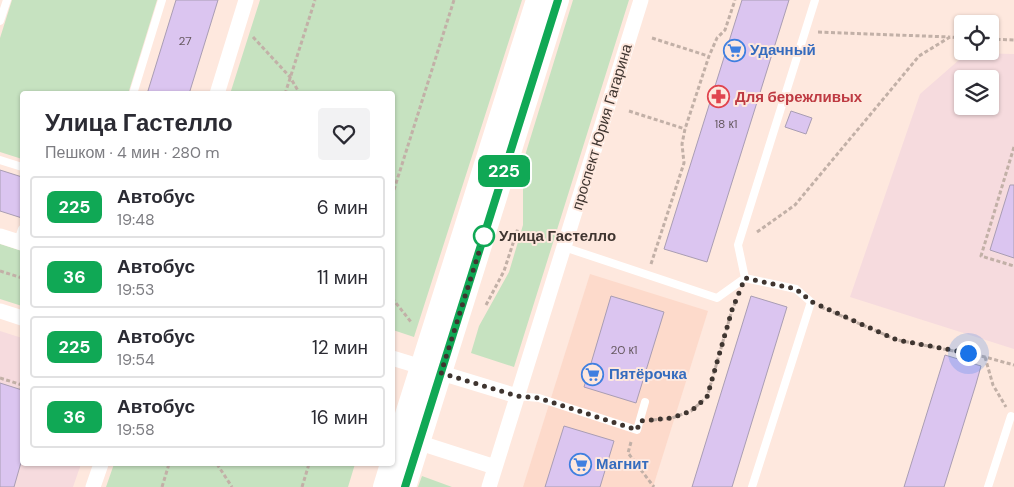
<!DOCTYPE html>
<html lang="ru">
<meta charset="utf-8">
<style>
body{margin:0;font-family:"DM Sans",sans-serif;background:#f2f2f3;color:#2b2b33;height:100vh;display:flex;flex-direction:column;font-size:19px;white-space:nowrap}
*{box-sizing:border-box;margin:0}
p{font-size:16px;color:#7c7c81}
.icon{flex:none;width:28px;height:28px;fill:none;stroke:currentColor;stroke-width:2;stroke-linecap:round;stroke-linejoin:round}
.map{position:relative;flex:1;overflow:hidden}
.panel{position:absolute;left:20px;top:91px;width:375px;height:375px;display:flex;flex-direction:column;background:#fff;border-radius:5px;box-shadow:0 1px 4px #0004}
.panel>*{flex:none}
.badge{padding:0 10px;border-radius:8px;font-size:18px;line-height:32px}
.controls{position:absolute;left:954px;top:15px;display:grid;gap:10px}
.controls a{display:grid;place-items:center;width:45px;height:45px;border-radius:5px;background:#fff;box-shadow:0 1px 4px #0004;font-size:25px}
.you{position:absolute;width:25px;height:25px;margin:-12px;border:4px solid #fff;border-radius:50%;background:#1a73e8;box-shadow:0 0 0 8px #1a73e833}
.map>.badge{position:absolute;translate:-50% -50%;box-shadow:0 0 0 2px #fff}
.round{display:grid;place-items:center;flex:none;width:52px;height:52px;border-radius:5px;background:#f2f2f3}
.head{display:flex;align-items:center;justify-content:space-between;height:85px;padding:0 25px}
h1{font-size:24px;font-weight:600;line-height:38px}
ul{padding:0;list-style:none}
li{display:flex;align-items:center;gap:15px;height:62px;margin:0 10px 8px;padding:0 15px;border:2px solid #e1e1e2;border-radius:5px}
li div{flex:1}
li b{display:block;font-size:19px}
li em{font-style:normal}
li .badge{min-width:55px;font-weight:700;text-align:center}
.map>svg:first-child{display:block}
.built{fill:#fddacb}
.medical{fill:#f6dbde;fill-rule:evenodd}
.green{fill:#c6e2c0}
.building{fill:#dbc5f0;stroke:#a99db3}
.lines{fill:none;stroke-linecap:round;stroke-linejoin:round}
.path{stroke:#c2b0a7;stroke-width:3;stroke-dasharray:4 2.5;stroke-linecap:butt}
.service{stroke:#fff;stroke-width:8}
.minor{stroke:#fff;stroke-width:15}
.secondary{stroke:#fff;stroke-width:22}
.line-casing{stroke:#fff;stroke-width:11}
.line{stroke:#10a855;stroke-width:8}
.walk{stroke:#3f3530;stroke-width:5;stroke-dasharray:0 9}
.stop-dot{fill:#fff;stroke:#10a855;stroke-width:2.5}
.labels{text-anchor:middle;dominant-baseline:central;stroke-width:4;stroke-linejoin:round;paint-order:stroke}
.number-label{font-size:12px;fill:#665960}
.shop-label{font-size:15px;font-weight:bold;fill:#366cbe;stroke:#fee8de;text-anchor:start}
.health-label{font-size:15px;font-weight:bold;fill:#be3a42;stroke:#fee8de;text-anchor:start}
.street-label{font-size:15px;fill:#3f3530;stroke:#fee8de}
.stop-label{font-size:15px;font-weight:bold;fill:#3f3530;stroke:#fee8de;text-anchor:start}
</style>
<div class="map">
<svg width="1014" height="487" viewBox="0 0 1014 487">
<rect width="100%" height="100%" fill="#fee8de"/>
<path class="built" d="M 590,274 L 708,311 L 653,487 L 523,487 Z"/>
<path class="medical" d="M 967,53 L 1014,54 L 1014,349 L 850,297 L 920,94 ZM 962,79 L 990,79 L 990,106 L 962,106 Z
M 0,331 L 22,338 L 22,464 L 81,464 L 73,487 L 0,487 Z"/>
<path class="green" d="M 12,0 L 157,0 L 128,94 L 22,94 L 22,159 L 0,152 L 0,38 Z
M 260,0 L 522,0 L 414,337 L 393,330 L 392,94 L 230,94 Z
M 573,0 L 629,0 L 514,367 L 471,353 L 479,326 L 509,272 L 523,225 L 523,162 Z
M 0,244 L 22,251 L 22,306 L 0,299 Z
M 114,464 L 355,464 L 348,487 L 106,487 Z
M 422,476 L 452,487 L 418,487 Z"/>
<path class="building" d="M 176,0 L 218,0 L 189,94 L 147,94 Z
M 742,0 L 789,0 L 707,262 L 664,249 Z
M 791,111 L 812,118 L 806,134 L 785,127 Z
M 0,170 L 22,177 L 22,218 L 0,211 Z
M 1010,185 L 1014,185 L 1014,258 L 990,250 Z
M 611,296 L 664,312 L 636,403 L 584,387 Z
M 751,296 L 787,307 L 732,487 L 692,487 Z
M 945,355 L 981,366 L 976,384 L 944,487 L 904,487 Z
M 0,383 L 22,390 L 22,459 L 14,487 L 0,487 Z
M 564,426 L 614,441 L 600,487 L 545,487 Z"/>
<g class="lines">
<path class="path" d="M 818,32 L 949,37
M 253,37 L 290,77 L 300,94
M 652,38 L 708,56
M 990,39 L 1014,40
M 285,94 L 315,0
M 629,111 L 685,129
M 1014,147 L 981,256 L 1014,266
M 392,196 L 454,0
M 757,232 L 795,205 L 919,56 L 950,37 L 962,38
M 651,264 L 684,163 L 682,144 L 685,129 L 709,56 L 717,38 L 725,30 L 735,0
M 0,271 L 22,278
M 392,298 L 411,322
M 486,305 L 504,271 L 518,228
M 821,307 L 897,340 L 985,357 L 1014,365
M 985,357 L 993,385 L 1006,407
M 0,378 L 22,385 L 21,389
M 653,420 L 672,418 L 691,411 L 707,397 L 732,310 L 736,301
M 631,442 L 628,453 L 654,487
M 217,464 L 232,487
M 162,487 L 169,464
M 302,487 L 309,464"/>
<path class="service" d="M 0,21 L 7,0
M 133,94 L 162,0
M 0,160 L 22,167
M 18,241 L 22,229
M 564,247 L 717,298 L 745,278 L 796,289 L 811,302 L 752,487
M 745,278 L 738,245 L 815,0
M 517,396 L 539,398 L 637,430 L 645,402
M 988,487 L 1011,416"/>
<path class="minor" d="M 217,94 L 246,0
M 0,236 L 22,243
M 0,311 L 22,318
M 392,358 L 517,396
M 411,440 L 495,467
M 93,487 L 101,464
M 489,487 L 641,0"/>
<path class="secondary" d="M 392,459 L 537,0
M 384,487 L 391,464
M 405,487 L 558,0"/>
</g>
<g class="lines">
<defs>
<path id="line" d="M 405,487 L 558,0"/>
</defs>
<use href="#line" class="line-casing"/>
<use href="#line" class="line"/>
<path class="walk" d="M 484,236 L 441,373 L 517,396 L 539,398 L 637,430 L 640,421 L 672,418 L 691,411 L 707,397 L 732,310 L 745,278 L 796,289 L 812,302 L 897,340 L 968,353"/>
</g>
<defs>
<symbol id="supermarket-ring" viewBox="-11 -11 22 22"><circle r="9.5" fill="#fee8de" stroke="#3f7fe0" stroke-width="1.5"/><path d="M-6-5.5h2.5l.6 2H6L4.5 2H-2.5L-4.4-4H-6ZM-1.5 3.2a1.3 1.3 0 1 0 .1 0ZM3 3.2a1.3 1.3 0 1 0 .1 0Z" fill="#3f7fe0"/></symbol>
<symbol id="pharmacy-ring" viewBox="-11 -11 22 22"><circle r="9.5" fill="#fee8de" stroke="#e0444e" stroke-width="1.5"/><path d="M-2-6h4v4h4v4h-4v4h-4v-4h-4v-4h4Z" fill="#e0444e"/></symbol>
</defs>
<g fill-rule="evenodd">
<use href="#supermarket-ring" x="722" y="38" width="25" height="25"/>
<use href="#pharmacy-ring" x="706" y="84" width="25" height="25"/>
<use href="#supermarket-ring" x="580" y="362" width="25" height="25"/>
<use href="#supermarket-ring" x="568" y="452" width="25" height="25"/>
</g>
<circle class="stop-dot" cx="484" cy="236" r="10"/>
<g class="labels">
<g class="number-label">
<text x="185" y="41">27</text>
<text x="726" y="124">18 к1</text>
<text x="624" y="350">20 к1</text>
</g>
<g class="shop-label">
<text x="750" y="50">Удачный</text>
<text x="609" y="374">Пятёрочка</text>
<text x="596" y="464">Магнит</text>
</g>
<g class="health-label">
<text x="735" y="97">Для бережливых</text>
</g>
<g class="street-label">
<text transform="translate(602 127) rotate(-73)">проспект Юрия Гагарина</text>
</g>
<g class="stop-label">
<text x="499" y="236">Улица Гастелло</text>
</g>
</g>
</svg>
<div class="controls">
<a><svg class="icon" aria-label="locate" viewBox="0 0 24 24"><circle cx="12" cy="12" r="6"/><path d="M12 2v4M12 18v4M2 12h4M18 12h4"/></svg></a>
<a><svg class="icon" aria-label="layers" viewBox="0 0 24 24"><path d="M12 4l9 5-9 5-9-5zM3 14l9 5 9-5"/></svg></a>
</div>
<div class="you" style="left:968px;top:353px"></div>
<b class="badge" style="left:504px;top:171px;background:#10a855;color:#fff">225</b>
<section class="panel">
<div class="head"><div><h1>Улица Гастелло</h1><p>Пешком · 4 мин · 280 m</p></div><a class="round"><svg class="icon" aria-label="heart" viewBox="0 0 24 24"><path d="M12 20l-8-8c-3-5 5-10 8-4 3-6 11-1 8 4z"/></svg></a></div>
<ul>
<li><span class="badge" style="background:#10a855;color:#fff">225</span><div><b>Автобус</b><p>19:48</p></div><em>6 мин</em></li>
<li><span class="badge" style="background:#10a855;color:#fff">36</span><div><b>Автобус</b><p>19:53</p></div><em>11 мин</em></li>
<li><span class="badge" style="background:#10a855;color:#fff">225</span><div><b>Автобус</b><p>19:54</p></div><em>12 мин</em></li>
<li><span class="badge" style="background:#10a855;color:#fff">36</span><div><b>Автобус</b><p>19:58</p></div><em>16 мин</em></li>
</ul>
</section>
</div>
